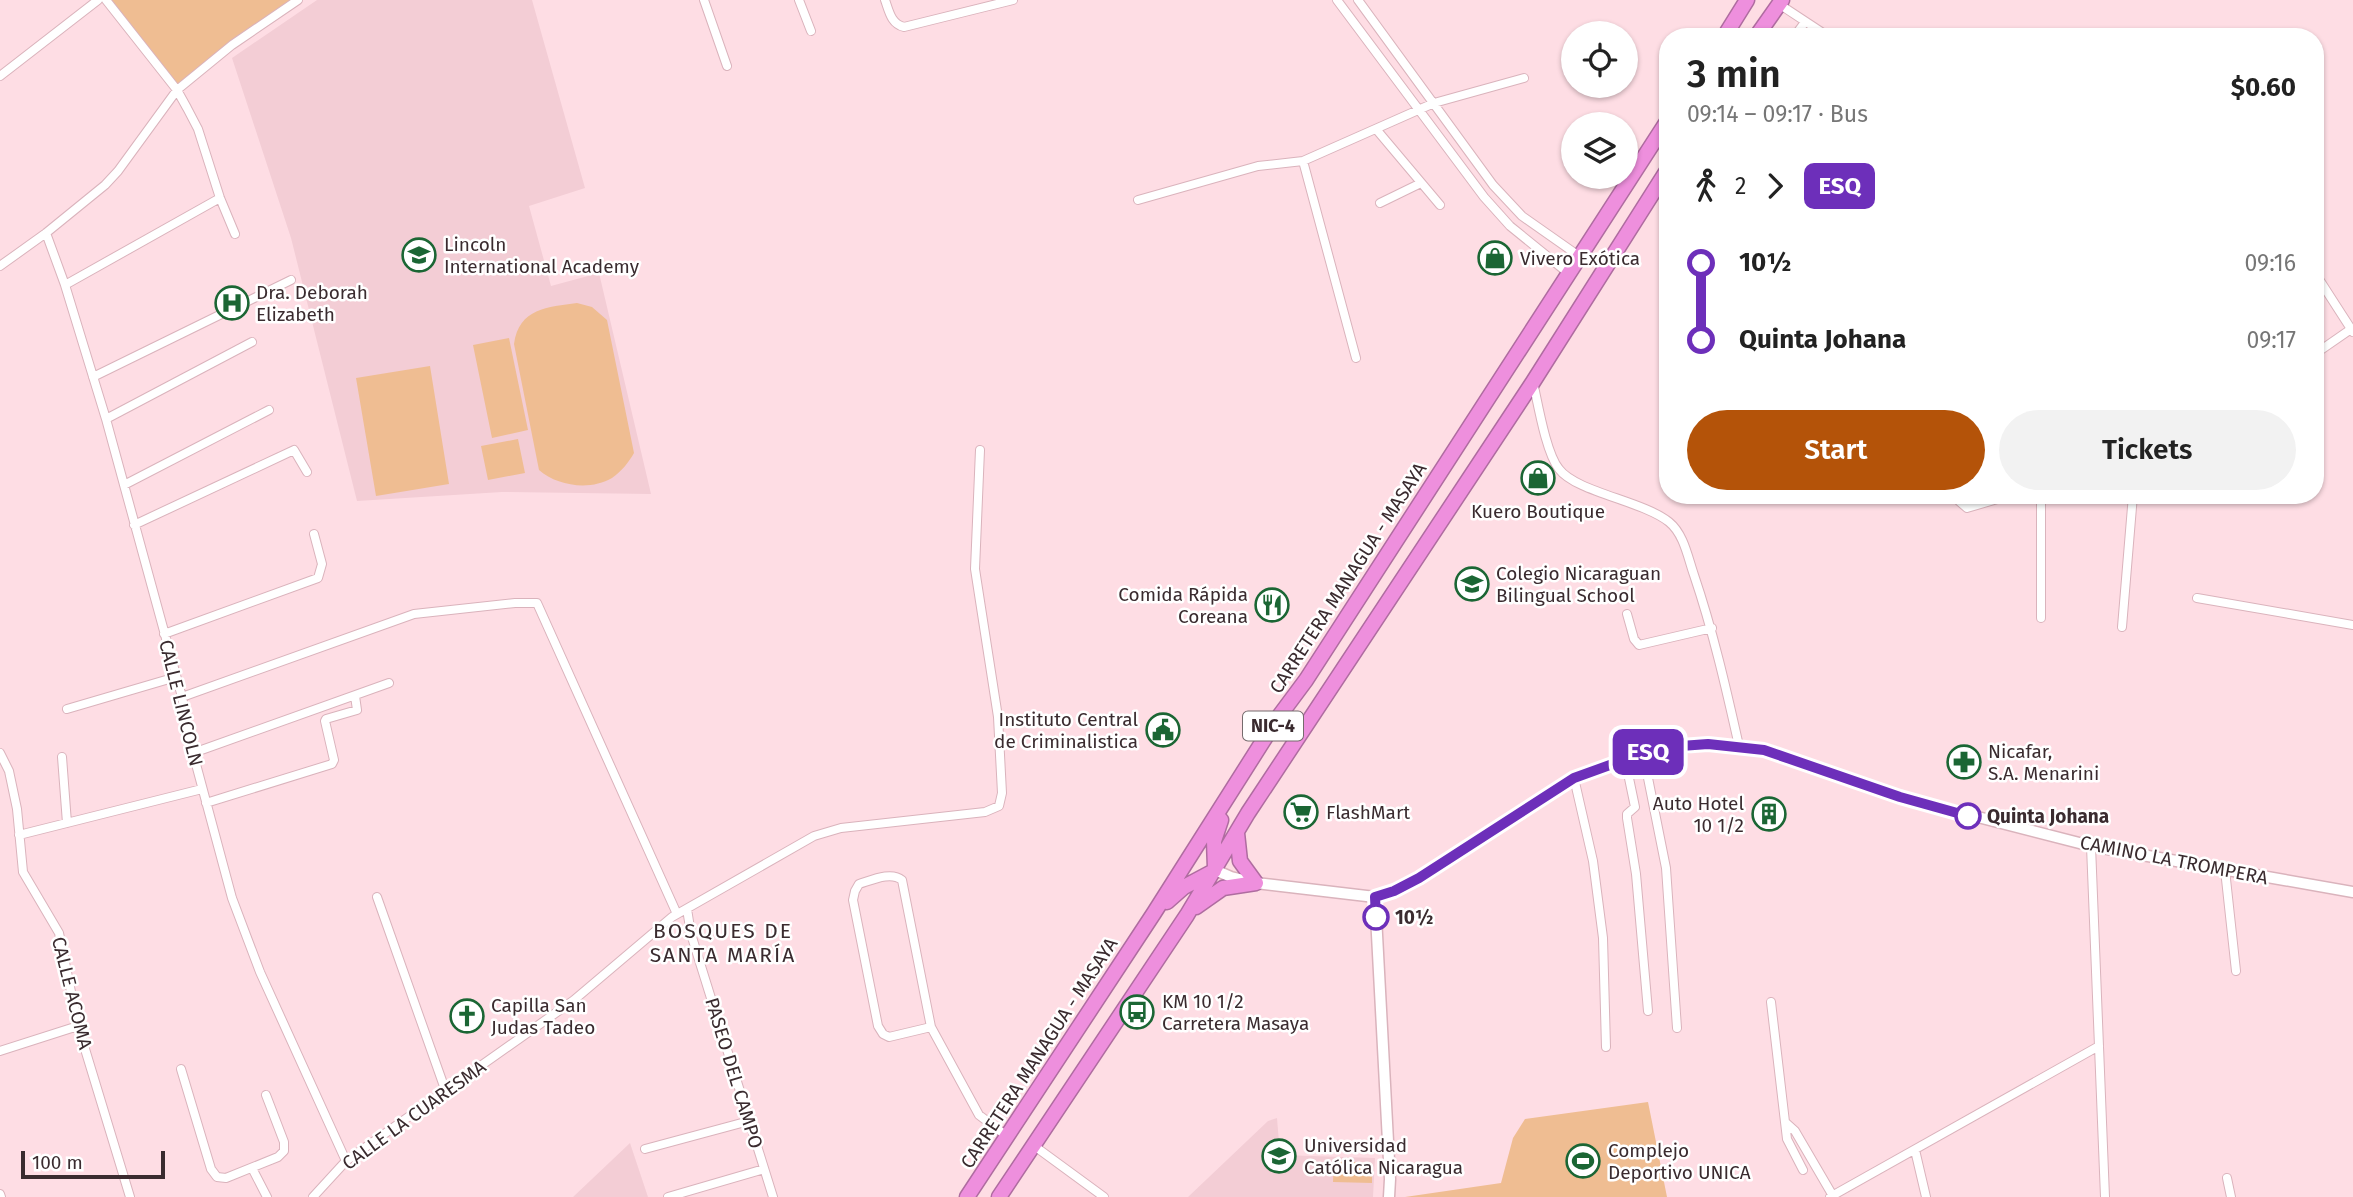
<!DOCTYPE html>
<meta charset="utf-8">
<style>
body{margin:0;font-family:"Fira Sans",sans-serif;background:#f2f2f2;color:#222;height:100vh;display:flex;flex-direction:column;font-size:26px;white-space:nowrap}
*{box-sizing:border-box;margin:0}
p{font-size:23px;color:#767676}
.icon{flex:none;width:38px;height:38px;fill:none;stroke:currentColor;stroke-width:2;stroke-linecap:round;stroke-linejoin:round}
.map{position:relative;flex:1;overflow:hidden}
.sheet{position:absolute;left:1659px;top:28px;width:665px;height:476px;display:flex;flex-direction:column;background:#fff;border-radius:28px;box-shadow:0 2px 5px #0004}
.sheet>*{flex:none}
.badge{padding:0 14px;border-radius:10px;font-size:24px;line-height:46px}
.buttons{position:absolute;left:1561px;top:21px;display:grid;gap:14px}
.buttons a{display:grid;place-items:center;width:77px;height:77px;border-radius:50%;background:#fff;box-shadow:0 2px 5px #0004;font-size:35px}
.scale{position:absolute;left:21px;bottom:18px;width:144px;box-sizing:border-box;padding-left:7px;border:4px solid #3a2b2f;border-top:0;font-size:19px;line-height:24px;white-space:nowrap;color:#3a2b2f;-webkit-text-stroke:5px #fff;paint-order:stroke}
.map>.badge{position:absolute;translate:-50% -50%;box-shadow:0 0 0 4px #fff}
.legs{display:flex;align-items:center;gap:10px;height:77px;padding:0 28px;font-size:23px}
.legs p{margin-inline-start:auto}
.headline{display:flex;align-items:center;justify-content:space-between;height:119px;padding:0 28px}
h1{font-size:38px;font-weight:600;line-height:52px}
.cta{display:flex;gap:14px;margin-top:auto;padding:14px 28px}
.cta a{flex:1;height:80px;border-radius:42px;background:#b45309;color:#fff;font-size:28px;font-weight:600;line-height:80px;text-align:center}
.cta a+a{background:#f2f2f2;color:#222}
ul{padding:0 28px;list-style:none}
li{display:flex;align-items:center;gap:24px;height:77px;font-size:26px}
li i{display:grid;place-items:center;width:10px;height:100%;margin:0 9px;background:currentColor}
li i::after{content:'';width:18px;height:18px;margin:-9px;border:5px solid;border-radius:50%;background:#fff}
li p{margin-inline-start:auto}
li:first-child i{background:linear-gradient(#0000 50%,currentColor 0)}
li:last-child i{background:linear-gradient(currentColor 50%,#0000 0)}
.map>svg:first-child{display:block}
.built{fill:#f3cdd5}
.green{fill:#efbd92}
.lines{fill:none;stroke-linecap:round;stroke-linejoin:round}
.street-casing{stroke:#dab3bc;stroke-width:10}
.secondary-casing{stroke:#dab3bc;stroke-width:13}
.highway-casing{stroke:#af6ca0;stroke-width:17}
.street{stroke:#fff;stroke-width:8}
.secondary{stroke:#fff;stroke-width:10}
.highway{stroke:#ee8fdd;stroke-width:14}
.line-1-casing{stroke:#fff;stroke-width:16}
.line-1{stroke:#6d2fba;stroke-width:10}
.stop-1-dot{fill:#fff;stroke:#6d2fba;stroke-width:3.5}
.labels{text-anchor:middle;dominant-baseline:central;stroke-width:5;stroke-linejoin:round;paint-order:stroke}
.shield{fill:#fff;stroke:#756b6d;stroke-width:2}
.shield-label{font-size:18px;font-weight:bold;fill:#3a2b2f}
.poi-label{font-size:19px;fill:#3a2b2f;stroke:#fff;text-anchor:start}
.street-label{font-size:19px;fill:#3a2b2f;stroke:#fff}
.stop-label{font-size:19px;font-weight:bold;fill:#3a2b2f;stroke:#fff;text-anchor:start}
.neighbourhood-label{font-size:21px;letter-spacing:2px;fill:#3a2b2f;stroke:#fff}
</style>
<div class="map">
<svg width="2353" height="1197" viewBox="0 0 2353 1197">
<rect width="100%" height="100%" fill="#fedde4"/>
<path class="built" d="M 317,0 L 532,0 L 585,188 L 529,206 L 551,286 L 599,273 L 651,494 L 502,492 L 357,501 L 291,238 L 232,58 Z
M 1277,1118 L 1280,1155 L 1375,1158 L 1373,1197 L 1188,1197 L 1268,1121 Z
M 630,1143 L 648,1197 L 573,1197 Z"/>
<path class="green" d="M 106,0 L 298,0 L 177,90 Z
M 577,303 L 592,307 L 607,320 L 634,453 C 629,462 621,472 612,478 C 590,491 557,486 539,470 L 514,344 C 519,308 548,307 577,303 Z
M 509,338 L 528,430 L 492,438 L 473,345 Z
M 430,366 L 449,484 L 376,496 L 356,378 Z
M 518,439 L 525,473 L 488,480 L 481,446 Z
M 1648,1102 L 1667,1197 L 1405,1197 L 1501,1183 L 1513,1138 L 1525,1119 Z
M 1334,1161 L 1372,1163 L 1372,1183 L 1333,1182 Z"/>
<g class="lines">
<defs>
<path id="street" d="M 106,0 L 177,90 L 187,108 L 198,129 L 220,198 L 235,234
M 704,0 L 727,66
M 799,0 L 811,31
M 885,0 C 889,11 891,24 904,27 L 1013,0
M 1337,0 L 1484,197 L 1510,226 L 1568,273
M 1358,0 L 1493,185 L 1522,216 L 1579,256
M 1779,4 L 1829,37
M 1794,37 L 1805,22
M 0,76 L 98,0
M 1376,129 L 1440,205
M 1303,161 L 1356,358
M 1138,200 L 1258,166 L 1303,161 L 1434,103 L 1524,78
M 1380,203 L 1421,183
M 46,233 L 65,285 L 106,419 L 182,697 L 193,753 L 232,898 L 260,972 L 346,1161
M 0,266 L 46,233 L 105,185 L 118,171 L 177,90 L 232,45 L 298,0
M 2315,273 L 2353,332
M 65,285 L 220,198
M 2315,354 L 2351,329
M 93,377 L 291,280
M 1533,382 C 1538,404 1546,453 1559,469 C 1576,492 1643,501 1669,522 C 1684,534 1688,558 1694,575 C 1713,631 1726,688 1739,746
M 106,419 L 252,342
M 124,485 L 269,410
M 1952,495 L 1967,508 L 2011,495
M 2041,495 L 2041,618
M 134,525 L 294,450 L 307,472
M 2197,598 L 2353,625
M 1627,614 L 1634,639 L 1639,645 L 1712,628
M 2122,627 L 2133,495
M 164,634 L 318,578 L 322,564 L 314,534
M 182,697 L 414,614 L 515,603 L 537,603 L 677,914
M 67,709 L 176,677
M 0,753 L 9,771 L 17,809 L 23,872 L 59,933 L 78,1026 L 130,1197
M 193,753 L 389,683
M 1643,753 L 1666,868 L 1677,1028
M 62,757 L 67,823
M 1625,759 L 1635,807 L 1627,814 L 1627,818 L 1636,874 L 1648,1011
M 1574,778 L 1593,861 L 1603,938 L 1606,1047
M 206,803 L 332,764 L 334,760 L 325,721 L 326,719 L 357,710 L 355,696
M 19,835 L 202,789
M 2091,846 L 2105,1197
M 2225,870 L 2236,971
M 377,897 L 446,1092
M 687,909 L 691,934 L 773,1197
M 1771,1002 L 1785,1122 L 1795,1131 L 1833,1196
M 931,1027 L 889,1037 L 883,1034 L 878,1026 L 853,900 L 855,891 L 859,884 C 872,880 891,871 902,880 L 931,1027 L 979,1115 L 1008,1137
M 0,1051 L 78,1026
M 181,1069 L 211,1169 L 217,1177 L 226,1178 L 278,1157 L 284,1151 L 284,1142 L 266,1095
M 1785,1122 L 1787,1139 L 1803,1170
M 1033,1145 L 1104,1197
M 645,1149 L 749,1121
M 1915,1150 L 1926,1197
M 252,1168 L 267,1197
M 2227,1178 L 2231,1197
M 0,1194 L 1,1197
M 313,1197 L 346,1161 L 574,1000 L 672,917 L 814,836 L 841,828 L 985,812 L 999,806 L 1002,793 L 998,717 L 975,569 L 980,450
M 668,1197 L 764,1169
M 1830,1197 L 2099,1046"/>
<path id="secondary" d="M 1215,870 L 1231,877 L 1256,883 L 1375,897 L 1394,891 L 1419,878 L 1574,778 L 1643,753 L 1708,744 L 1764,749 L 1900,797 L 2091,846 L 2353,892
M 1375,897 L 1390,1179 L 1389,1197"/>
<path id="highway" d="M 1724,37 L 1747,0
M 1756,37 L 1782,0
M 1215,868 L 1214,841 L 1221,820
M 1167,902 L 1184,887 L 1214,871
M 1196,907 L 1223,888 L 1256,883 L 1240,861 L 1237,833
M 967,1197 L 1154,913 L 1277,719 L 1306,680 L 1668,120
M 999,1197 L 1187,915 L 1248,813 L 1533,382 L 1668,169"/>
</defs>
<use href="#street" class="street-casing"/>
<use href="#secondary" class="secondary-casing"/>
<use href="#highway" class="highway-casing"/>
<use href="#street" class="street"/>
<use href="#secondary" class="secondary"/>
<use href="#highway" class="highway"/>
</g>
<g class="lines">
<defs>
<path id="line-1" d="M 1376,917 L 1375,897 L 1394,891 L 1419,878 L 1574,778 L 1643,753 L 1681,746 L 1708,744 L 1764,750 L 1900,797 L 1968,816"/>
</defs>
<use href="#line-1" class="line-1-casing"/>
<use href="#line-1" class="line-1"/>
</g>
<defs>
<symbol id="school-ring" viewBox="-11 -11 22 22"><circle r="9.5" fill="#fff" stroke="#1b6634" stroke-width="1.5"/><path d="M0-5L7-2L0 1L-7-2ZM-4 1L0 2.5L4 1V4Q0 6-4 4Z" fill="#1b6634"/></symbol>
<symbol id="shop-ring" viewBox="-11 -11 22 22"><circle r="9.5" fill="#fff" stroke="#1b6634" stroke-width="1.5"/><path d="M-5-2.5h2.3a2.7 3.5 0 0 1 5.4 0H5L5.5 6h-11ZM-1.5-2.5h3a1.5 2.3 0 0 0-3 0Z" fill="#1b6634"/></symbol>
<symbol id="hospital-ring" viewBox="-11 -11 22 22"><circle r="9.5" fill="#fff" stroke="#1b6634" stroke-width="1.5"/><path d="M-5-5h3v3.5h4V-5h3V5h-3V1.5h-4V5h-3Z" fill="#1b6634"/></symbol>
<symbol id="restaurant-ring" viewBox="-11 -11 22 22"><circle r="9.5" fill="#fff" stroke="#1b6634" stroke-width="1.5"/><path d="M-5-6h1v4h1v-4h1v4h1v-4h1v5L-1.5 .5V6h-2V.5L-5-1ZM5-6V6H3V1.5H1.5Q1.5-4 5-6Z" fill="#1b6634"/></symbol>
<symbol id="civic-ring" viewBox="-11 -11 22 22"><circle r="9.5" fill="#fff" stroke="#1b6634" stroke-width="1.5"/><path d="M-.6-6.5H3V-4.5H.6V-3L4-1V1h2V6H-6V1h2V-1L-.6-3ZM-1.2 2.5V6h2.4V2.5Z" fill="#1b6634"/></symbol>
<symbol id="pharmacy-ring" viewBox="-11 -11 22 22"><circle r="9.5" fill="#fff" stroke="#1b6634" stroke-width="1.5"/><path d="M-2-6h4v4h4v4h-4v4h-4v-4h-4v-4h4Z" fill="#1b6634"/></symbol>
<symbol id="supermarket-ring" viewBox="-11 -11 22 22"><circle r="9.5" fill="#fff" stroke="#1b6634" stroke-width="1.5"/><path d="M-6-5.5h2.5l.6 2H6L4.5 2H-2.5L-4.4-4H-6ZM-1.5 3.2a1.3 1.3 0 1 0 .1 0ZM3 3.2a1.3 1.3 0 1 0 .1 0Z" fill="#1b6634"/></symbol>
<symbol id="building-ring" viewBox="-11 -11 22 22"><circle r="9.5" fill="#fff" stroke="#1b6634" stroke-width="1.5"/><path d="M-4-6H4V6H1V3H-1V6H-4ZM-2.5-4.3h1.7v1.8h-1.7ZM.8-4.3h1.7v1.8H.8ZM-2.5-1h1.7V.8h-1.7ZM.8-1h1.7V.8H.8Z" fill="#1b6634"/></symbol>
<symbol id="bus-ring" viewBox="-11 -11 22 22"><circle r="9.5" fill="#fff" stroke="#1b6634" stroke-width="1.5"/><path d="M-5-6H5V4H4V6H2V4H-2V6H-4V4H-5ZM-3.5-4V0h7V-4ZM-3.5 1.2v1.5H-2V1.2ZM2 1.2v1.5H3.5V1.2Z" fill="#1b6634"/></symbol>
<symbol id="church-ring" viewBox="-11 -11 22 22"><circle r="9.5" fill="#fff" stroke="#1b6634" stroke-width="1.5"/><path d="M-1.2-6h2.4v3.5h3.3v2.4h-3.3V6h-2.4V-.1h-3.3v-2.4h3.3Z" fill="#1b6634"/></symbol>
<symbol id="university-ring" viewBox="-11 -11 22 22"><circle r="9.5" fill="#fff" stroke="#1b6634" stroke-width="1.5"/><path d="M0-5L7-2L0 1L-7-2ZM-4 1L0 2.5L4 1V4Q0 6-4 4Z" fill="#1b6634"/></symbol>
<symbol id="stadium-ring" viewBox="-11 -11 22 22"><circle r="9.5" fill="#fff" stroke="#1b6634" stroke-width="1.5"/><path d="M0-5a6.5 5 0 1 0 0 10a6.5 5 0 1 0 0-10ZM-3.5-1.8h7v3.6h-7Z" fill="#1b6634"/></symbol>
</defs>
<g fill-rule="evenodd">
<use href="#school-ring" x="400" y="236" width="38" height="38"/>
<use href="#shop-ring" x="1476" y="239" width="38" height="38"/>
<use href="#hospital-ring" x="213" y="284" width="38" height="38"/>
<use href="#shop-ring" x="1519" y="459" width="38" height="38"/>
<use href="#school-ring" x="1453" y="565" width="38" height="38"/>
<use href="#restaurant-ring" x="1253" y="586" width="38" height="38"/>
<use href="#civic-ring" x="1144" y="711" width="38" height="38"/>
<use href="#pharmacy-ring" x="1945" y="743" width="38" height="38"/>
<use href="#supermarket-ring" x="1282" y="793" width="38" height="38"/>
<use href="#building-ring" x="1750" y="795" width="38" height="38"/>
<use href="#bus-ring" x="1118" y="993" width="38" height="38"/>
<use href="#church-ring" x="448" y="997" width="38" height="38"/>
<use href="#university-ring" x="1260" y="1137" width="38" height="38"/>
<use href="#stadium-ring" x="1564" y="1142" width="38" height="38"/>
</g>
<g class="stop-1-dot">
<circle cx="1968" cy="816" r="12"/>
<circle cx="1376" cy="917" r="12"/>
</g>
<g class="labels">
<rect class="shield" x="1243" y="711.5" width="60" height="29" rx="5"/>
<g class="shield-label">
<text x="1273" y="726">NIC-4</text>
</g>
<g class="poi-label">
<text x="444" y="244">Lincoln<tspan x="444" dy="22">International Academy</tspan></text>
<text x="1520" y="258">Vivero Exótica</text>
<text x="256" y="292">Dra. Deborah<tspan x="256" dy="22">Elizabeth</tspan></text>
<text x="1538" y="511" text-anchor="middle">Kuero Boutique</text>
<text x="1496" y="573">Colegio Nicaraguan<tspan x="1496" dy="22">Bilingual School</tspan></text>
<text x="1248" y="594" text-anchor="end">Comida Rápida<tspan x="1248" dy="22">Coreana</tspan></text>
<text x="1138" y="719" text-anchor="end">Instituto Central<tspan x="1138" dy="22">de Criminalistica</tspan></text>
<text x="1988" y="751">Nicafar,<tspan x="1988" dy="22">S.A. Menarini</tspan></text>
<text x="1744" y="803" text-anchor="end">Auto Hotel<tspan x="1744" dy="22">10 1/2</tspan></text>
<text x="1326" y="812">FlashMart</text>
<text x="1162" y="1001">KM 10 1/2<tspan x="1162" dy="22">Carretera Masaya</tspan></text>
<text x="491" y="1005">Capilla San<tspan x="491" dy="22">Judas Tadeo</tspan></text>
<text x="1304" y="1145">Universidad<tspan x="1304" dy="22">Católica Nicaragua</tspan></text>
<text x="1608" y="1150">Complejo<tspan x="1608" dy="22">Deportivo UNICA</tspan></text>
</g>
<g class="street-label">
<text transform="translate(1348 578) rotate(-57)">CARRETERA MANAGUA - MASAYA</text>
<text transform="translate(181 703) rotate(76)">CALLE LINCOLN</text>
<text transform="translate(2174 860) rotate(11)">CAMINO LA TROMPERA</text>
<text transform="translate(72 993) rotate(76)">CALLE ACOMA</text>
<text transform="translate(1039 1053) rotate(-57)">CARRETERA MANAGUA - MASAYA</text>
<text transform="translate(734 1073) rotate(73)">PASEO DEL CAMPO</text>
<text transform="translate(414 1115) rotate(-36)">CALLE LA CUARESMA</text>
</g>
<g class="stop-label">
<text x="1987" y="816">Quinta Johana</text>
<text x="1395" y="917">10½</text>
</g>
<g class="neighbourhood-label">
<text x="723" y="931">BOSQUES DE<tspan x="723" dy="24">SANTA MARÍA</tspan></text>
</g>
</g>
</svg>
<div class="buttons">
<a><svg class="icon" aria-label="locate" viewBox="0 0 24 24"><circle cx="12" cy="12" r="6"/><path d="M12 2v4M12 18v4M2 12h4M18 12h4"/></svg></a>
<a><svg class="icon" aria-label="layers" viewBox="0 0 24 24"><path d="M12 4l9 5-9 5-9-5zM3 14l9 5 9-5"/></svg></a>
</div>
<div class="scale">100 m</div>
<b class="badge" style="left:1648px;top:752px;background:#6d2fba;color:#fff">ESQ</b>
<section class="sheet">
<div class="headline"><div><h1>3 min</h1><p>09:14 – 09:17 · Bus</p></div><b>$0.60</b></div>
<div class="legs"><svg class="icon" aria-label="walk" viewBox="0 0 24 24"><circle cx="13" cy="4" r="2"/><path d="M13 8l-2 6 4 7M11 14l-3 7M7 12l3-4h3l4 4"/></svg>2<svg class="icon" aria-label="forward" viewBox="0 0 24 24"><path d="M9 5l7 7-7 7"/></svg><b class="badge" style="background:#6d2fba;color:#fff">ESQ</b></div>
<ul>
<li><i style="color:#6d2fba"></i><b>10½</b><p>09:16</p></li>
<li><i style="color:#6d2fba"></i><b>Quinta Johana</b><p>09:17</p></li>
</ul>
<div class="cta"><a>Start</a><a>Tickets</a></div>
</section>
</div>
